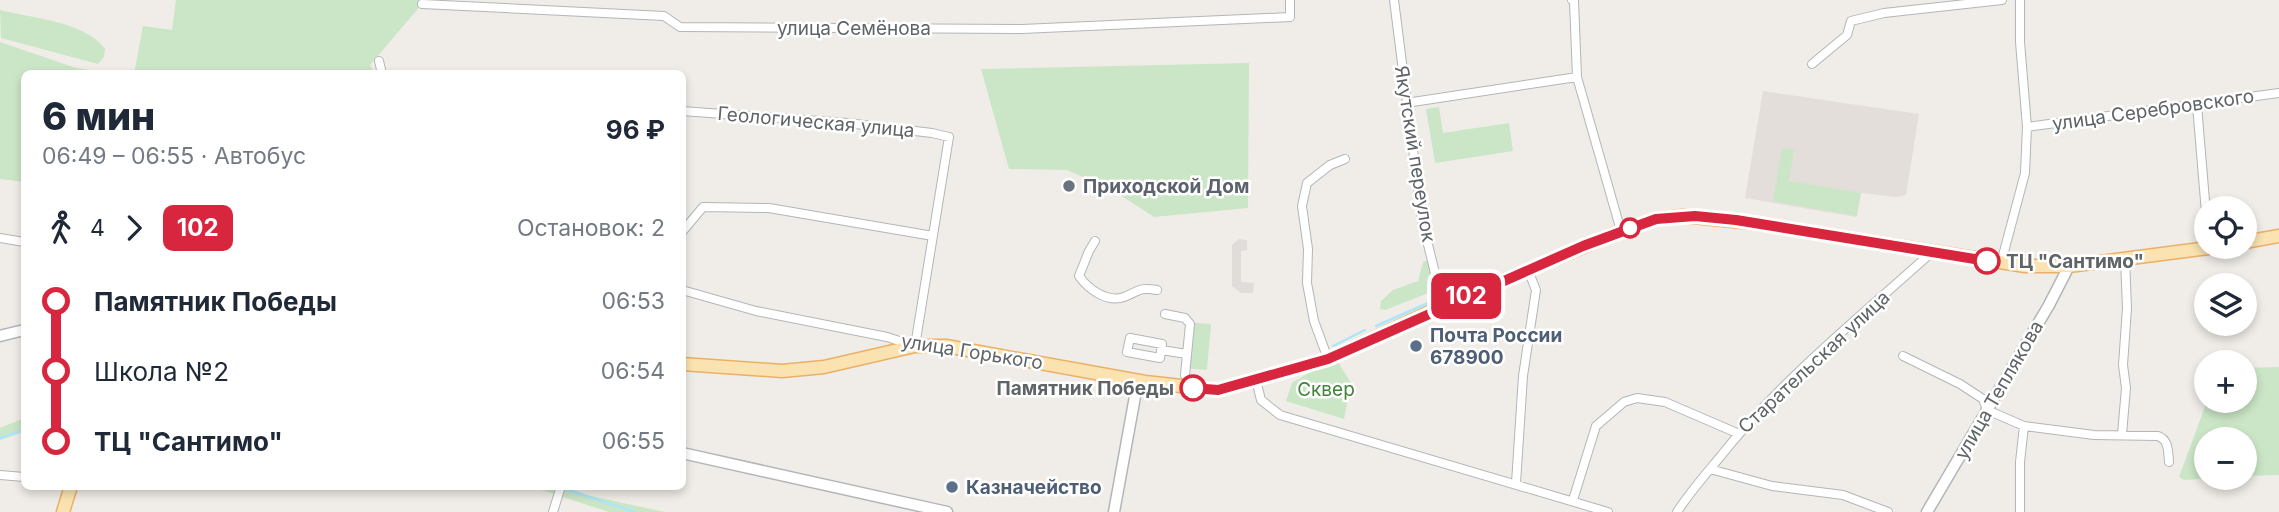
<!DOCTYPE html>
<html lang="ru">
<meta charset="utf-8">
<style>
body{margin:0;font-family:Inter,sans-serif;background:#f6f6f7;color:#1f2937;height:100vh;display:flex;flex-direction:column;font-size:26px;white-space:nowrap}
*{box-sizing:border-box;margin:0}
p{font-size:23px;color:#747a83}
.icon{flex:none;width:38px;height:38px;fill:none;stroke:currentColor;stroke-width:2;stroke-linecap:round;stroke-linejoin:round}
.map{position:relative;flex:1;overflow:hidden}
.side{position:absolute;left:21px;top:70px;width:665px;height:420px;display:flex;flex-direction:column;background:#fff;border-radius:10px;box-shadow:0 4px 10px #0003}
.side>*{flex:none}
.badge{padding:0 14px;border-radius:10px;font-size:24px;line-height:46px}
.fabs{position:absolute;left:2194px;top:196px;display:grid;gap:14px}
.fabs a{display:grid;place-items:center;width:63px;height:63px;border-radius:50%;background:#fff;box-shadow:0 4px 10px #0003;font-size:35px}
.map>.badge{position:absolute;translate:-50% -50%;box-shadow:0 0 0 4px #fff}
.legs{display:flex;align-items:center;gap:10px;height:77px;padding:0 21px;font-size:23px}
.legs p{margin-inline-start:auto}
.headline{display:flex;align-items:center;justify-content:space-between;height:119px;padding:0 21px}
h1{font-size:38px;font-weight:800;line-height:52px}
ul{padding:0 21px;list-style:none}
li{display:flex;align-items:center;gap:24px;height:70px;font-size:26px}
li i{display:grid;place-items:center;width:10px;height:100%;margin:0 9px;background:currentColor}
li i::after{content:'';width:18px;height:18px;margin:-9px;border:5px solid;border-radius:50%;background:#fff}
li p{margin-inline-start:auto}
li:first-child i{background:linear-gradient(#0000 50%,currentColor 0)}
li:last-child i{background:linear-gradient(currentColor 50%,#0000 0)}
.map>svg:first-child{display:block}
.industrial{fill:#dfdcd9}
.education{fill:#e3ded9}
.green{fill:#cbe6c6}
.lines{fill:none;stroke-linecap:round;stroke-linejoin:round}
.stream{stroke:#ade5fb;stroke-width:2.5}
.street-casing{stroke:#b2b6b9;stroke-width:10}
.secondary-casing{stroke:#b2b6b9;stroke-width:13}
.primary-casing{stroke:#ebb066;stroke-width:15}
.street{stroke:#fff;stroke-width:8}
.secondary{stroke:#fff;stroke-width:10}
.primary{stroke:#fbe3b1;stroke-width:12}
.line-1-casing{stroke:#fff;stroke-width:16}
.line-1{stroke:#d7263d;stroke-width:10}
.worship-dot{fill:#6b7280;stroke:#fff;stroke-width:2.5}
.stop-1-dot{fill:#fff;stroke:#d7263d;stroke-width:3.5}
.service-dot{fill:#5c6f8a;stroke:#fff;stroke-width:2.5}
.labels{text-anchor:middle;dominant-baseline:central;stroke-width:5;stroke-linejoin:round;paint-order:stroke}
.street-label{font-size:19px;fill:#5f6467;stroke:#fff}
.worship-label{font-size:19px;font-weight:bold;fill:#5b616d;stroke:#fff;text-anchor:start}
.stop-label{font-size:19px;font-weight:bold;fill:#5f6467;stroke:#fff;text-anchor:start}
.service-label{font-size:19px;font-weight:bold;fill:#4e5e75;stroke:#fff;text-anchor:start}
.park-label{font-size:19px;fill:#42833a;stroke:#fff}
</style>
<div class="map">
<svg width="2279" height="512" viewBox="0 0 2279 512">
<rect width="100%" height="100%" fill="#f0ede8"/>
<path class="industrial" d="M 1239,239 L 1247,240 L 1247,250 L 1241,251 L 1241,282 L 1254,283 L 1253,293 L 1241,293 L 1232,286 L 1232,245 Z"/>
<path class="education" d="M 1763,91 L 1919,114 L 1906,195 L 1896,197 L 1861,193 L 1856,217 L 1745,198 Z"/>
<path class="green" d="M 176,0 L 421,0 L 422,4 L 370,65 L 375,73 L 134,74 L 143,26 L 172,30 Z
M 0,10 C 31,18 85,21 105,49 L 104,57 L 98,64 L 1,38 Z
M 0,42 L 76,68 L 107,73 L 24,74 L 24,182 L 0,179 Z
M 1249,63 L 1248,208 L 1154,217 L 1117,193 L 1067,170 L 1009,169 L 981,69 Z
M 1439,107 L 1443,133 L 1509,123 L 1513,151 L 1435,163 L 1426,109 Z
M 1782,148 L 1794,150 L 1789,181 L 1861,193 L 1857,216 L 1773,201 Z
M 1430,259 L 1436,290 L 1385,310 L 1380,309 L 1381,301 L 1393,290 L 1418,281 L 1423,262 Z
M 1186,322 L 1211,324 L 1207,370 L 1182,368 Z
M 1335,357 L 1351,383 L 1344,419 L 1286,401 L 1292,383 Z
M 2279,367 L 2279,475 L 2245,476 L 2245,439 L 2207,439 L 2207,478 L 2220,478 L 2184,480 L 2179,477 L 2207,401 L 2245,401 L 2245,368 Z
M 24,418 L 24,432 L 0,440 L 0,428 Z
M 532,487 L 564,487 L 586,495 L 665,512 L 609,512 Z"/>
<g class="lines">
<path class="stream" d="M 1376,326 L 1437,299
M 1333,346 L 1365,330
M 0,438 L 24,430
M 556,486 L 635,512"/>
<defs>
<path id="street" d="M 1394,0 L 1422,220 L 1443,306
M 1572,0 L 1574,1 L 1577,77 L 1621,231
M 422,4 L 664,16 L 680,27 L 1022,29 L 1290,17 L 1290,0
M 379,61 L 382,74
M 1812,64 L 1847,35 L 1851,21 L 1884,13 L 2002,0
M 1406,103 L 1577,77
M 2197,105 L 2206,213 L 2202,249
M 682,111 L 847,123 L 932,133 L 949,137 L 915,346 L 887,337 L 756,311 L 682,290
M 2027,127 L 2279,93
M 682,232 L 703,207 L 769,208 L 933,236
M 0,238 L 24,242
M 1095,241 L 1089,251 L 1079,276 C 1088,289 1107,303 1124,297 C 1139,291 1139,287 1157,290
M 2001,263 L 2025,173 L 2027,127 L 2020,42 L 2020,0
M 1165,314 L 1185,318 L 1190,324 L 1185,375
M 1130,338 L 1162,344 L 1160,358 L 1127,352 Z
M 1161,350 L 1187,354
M 1903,356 L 1960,384 L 1983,399 L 1987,410 L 2024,426 L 2094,435 L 2158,436 C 2169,440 2168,451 2169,462
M 1328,359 L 1314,321 L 1307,283 L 1308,249 L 1302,206 L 1307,183 L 1330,165 L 1345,159
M 1256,380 L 1261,400 L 1280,415 L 1608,512
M 2122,434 L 2126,388 L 2123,365 L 2127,308 L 2125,259
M 1710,469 L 1772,486 L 1843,495 L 1888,512
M 0,475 L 24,477
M 1516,483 L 1523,376 L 1536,290 L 1528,270
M 1573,500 L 1596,426 L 1624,402 L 1637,398 L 1665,402 L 1737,433
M 553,512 L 561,486
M 1677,512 C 1690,492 1705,475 1720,457 C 1781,380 1860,317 1932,252
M 2020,512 L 2020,462 L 2024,426"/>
<path id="secondary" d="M 0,336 L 24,330
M 682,453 L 947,512
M 1114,512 L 1138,380
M 1927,512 L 2049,305 L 2069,266"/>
<path id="primary" d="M 2245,242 L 2279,236
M 682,364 L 782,371 L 824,367 L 915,346 L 946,346 L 1145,382 L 1218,390 L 1328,359 L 1443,306 L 1621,231 L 1656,219 L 1683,216 L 1753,223 L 2025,266 L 2069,266 L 2216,247
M 63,512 L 71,486"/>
</defs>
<use href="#street" class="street-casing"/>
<use href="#secondary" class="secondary-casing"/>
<use href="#primary" class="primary-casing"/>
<use href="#street" class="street"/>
<use href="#secondary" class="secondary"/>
<use href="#primary" class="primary"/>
</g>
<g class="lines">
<defs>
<path id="line-1" d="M 1193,388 L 1218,390 L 1328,359 L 1583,246 L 1656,219 L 1695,216 L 1736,220 L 1987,261"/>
</defs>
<use href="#line-1" class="line-1-casing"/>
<use href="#line-1" class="line-1"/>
</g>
<circle class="worship-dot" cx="1069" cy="186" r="7"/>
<g class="stop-1-dot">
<circle cx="1630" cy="228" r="9"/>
<circle cx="1987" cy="261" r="12"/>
<circle cx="1193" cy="388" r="12"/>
</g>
<g class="service-dot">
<circle cx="1416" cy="346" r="7"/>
<circle cx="952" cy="487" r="7"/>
</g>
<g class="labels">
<g class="street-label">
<text x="854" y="28">улица Семёнова</text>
<text transform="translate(2153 110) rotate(-8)">улица Серебровского</text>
<text transform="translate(816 122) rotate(5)">Геологическая улица</text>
<text transform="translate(1415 154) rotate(81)">Якутский переулок</text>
<text transform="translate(972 352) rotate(9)">улица Горького</text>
<text transform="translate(1814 362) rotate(-43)">Старательская улица</text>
<text transform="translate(1999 390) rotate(-60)">улица Теплякова</text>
</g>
<g class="worship-label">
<text x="1083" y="186">Приходской Дом</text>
</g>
<g class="stop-label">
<text x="2006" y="261">ТЦ "Сантимо"</text>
<text x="1174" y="388" text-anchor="end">Памятник Победы</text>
</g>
<g class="service-label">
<text x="1430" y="335">Почта России<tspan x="1430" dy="22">678900</tspan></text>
<text x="966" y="487">Казначейство</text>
</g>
<g class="park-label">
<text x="1326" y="389">Сквер</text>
</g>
</g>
</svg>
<div class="fabs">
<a><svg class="icon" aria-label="locate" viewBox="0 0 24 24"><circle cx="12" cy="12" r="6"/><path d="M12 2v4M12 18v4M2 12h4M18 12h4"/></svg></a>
<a><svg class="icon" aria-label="layers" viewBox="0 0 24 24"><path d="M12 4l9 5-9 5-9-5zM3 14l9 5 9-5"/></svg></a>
<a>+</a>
<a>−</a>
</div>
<b class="badge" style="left:1466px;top:296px;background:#d7263d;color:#fff">102</b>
<section class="side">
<div class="headline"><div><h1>6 мин</h1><p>06:49 – 06:55 · Автобус</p></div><b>96 ₽</b></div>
<div class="legs"><svg class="icon" aria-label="walk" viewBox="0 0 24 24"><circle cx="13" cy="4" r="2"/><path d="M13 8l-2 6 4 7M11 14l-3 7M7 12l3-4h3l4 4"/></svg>4<svg class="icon" aria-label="forward" viewBox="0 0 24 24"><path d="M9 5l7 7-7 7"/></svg><b class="badge" style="background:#d7263d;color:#fff">102</b><p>Остановок: 2</p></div>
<ul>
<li><i style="color:#d7263d"></i><b>Памятник Победы</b><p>06:53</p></li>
<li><i style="color:#d7263d"></i><span>Школа №2</span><p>06:54</p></li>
<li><i style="color:#d7263d"></i><b>ТЦ &quot;Сантимо&quot;</b><p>06:55</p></li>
</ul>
</section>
</div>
